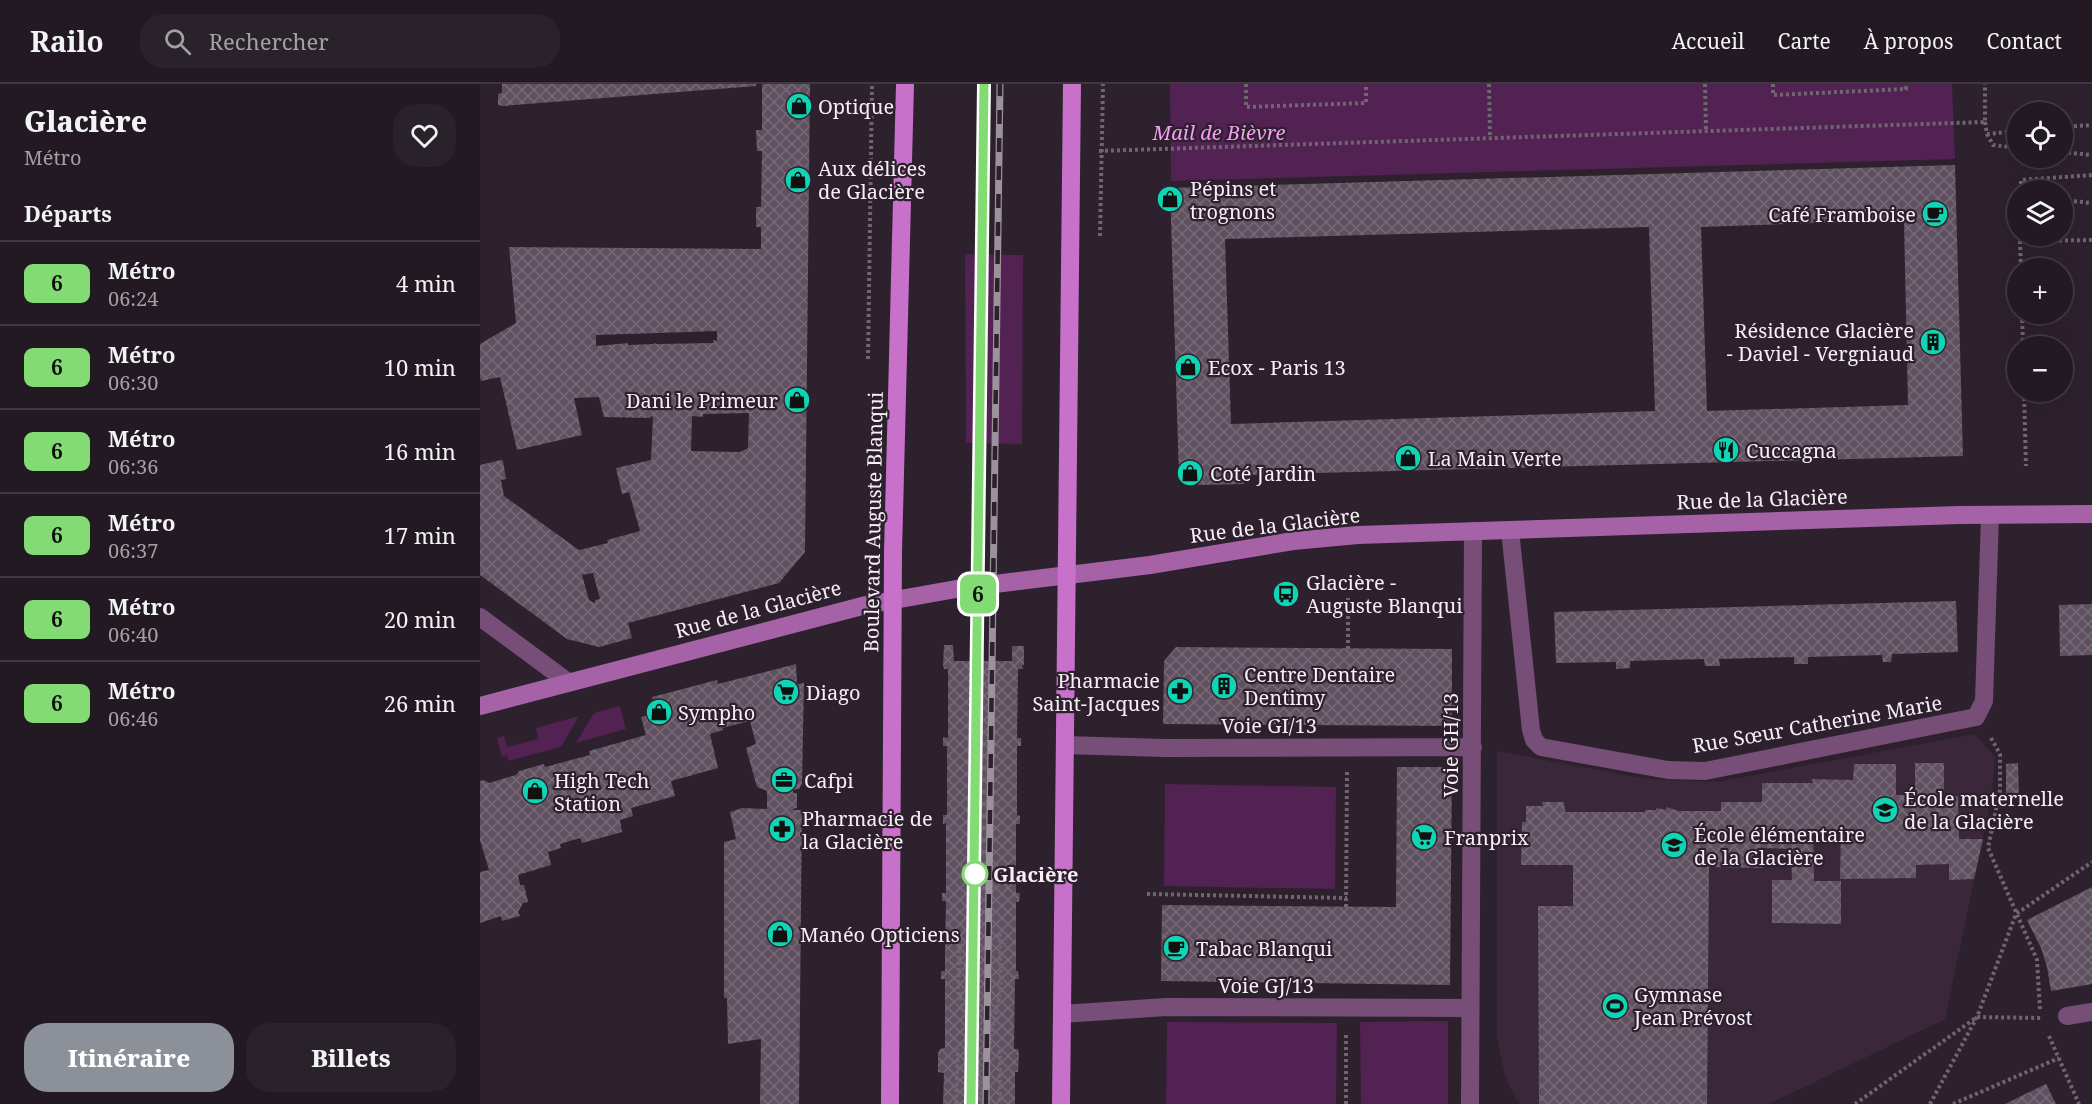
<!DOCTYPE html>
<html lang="fr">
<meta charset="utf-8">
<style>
body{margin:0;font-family:"Noto Serif",serif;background:#2a222a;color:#f1f3f6;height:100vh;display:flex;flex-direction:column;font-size:22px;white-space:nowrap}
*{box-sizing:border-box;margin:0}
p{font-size:20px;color:#a2a0a5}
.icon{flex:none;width:33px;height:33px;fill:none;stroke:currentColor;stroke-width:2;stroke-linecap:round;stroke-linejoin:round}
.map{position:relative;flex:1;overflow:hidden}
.side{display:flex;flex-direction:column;background:#221922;width:480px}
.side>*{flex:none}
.badge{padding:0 12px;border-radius:9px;font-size:21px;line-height:39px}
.fabs{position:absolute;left:1527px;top:18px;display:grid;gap:12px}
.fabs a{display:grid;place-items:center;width:66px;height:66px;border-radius:50%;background:#221922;box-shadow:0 6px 24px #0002,0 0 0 2px #3f3840;font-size:30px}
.map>.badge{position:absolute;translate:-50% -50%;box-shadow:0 0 0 3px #fff}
h2{padding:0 24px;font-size:22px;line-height:54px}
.round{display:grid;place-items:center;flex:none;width:63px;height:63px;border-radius:24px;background:#2a222a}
.head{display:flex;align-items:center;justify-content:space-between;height:102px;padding:0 24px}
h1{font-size:28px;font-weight:800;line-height:45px}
.cta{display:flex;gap:12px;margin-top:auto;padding:12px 24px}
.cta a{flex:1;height:69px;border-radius:24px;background:#8c9099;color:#fff;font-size:24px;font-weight:800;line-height:69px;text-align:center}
.cta a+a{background:#2a222a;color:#f1f3f6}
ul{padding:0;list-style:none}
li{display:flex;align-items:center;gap:18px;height:84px;padding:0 24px;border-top:2px solid #3f3840}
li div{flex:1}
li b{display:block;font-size:22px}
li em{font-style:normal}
li .badge{min-width:66px;font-weight:700;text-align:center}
header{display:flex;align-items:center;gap:36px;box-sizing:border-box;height:84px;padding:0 30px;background:#221922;border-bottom:2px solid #3f3840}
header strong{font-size:28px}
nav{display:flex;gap:33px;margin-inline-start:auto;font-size:21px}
.search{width:420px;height:54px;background:#2a222a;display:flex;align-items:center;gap:15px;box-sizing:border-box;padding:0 21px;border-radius:24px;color:#a2a0a5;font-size:22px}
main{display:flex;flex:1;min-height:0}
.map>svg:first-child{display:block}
.built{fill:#3a283a}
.green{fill:#512252}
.building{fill:url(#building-cross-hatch);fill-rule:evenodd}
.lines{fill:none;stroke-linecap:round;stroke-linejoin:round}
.path{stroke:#706570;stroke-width:4;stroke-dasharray:3 3;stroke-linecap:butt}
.lane{stroke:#774e78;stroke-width:18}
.street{stroke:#774e78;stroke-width:18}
.secondary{stroke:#a562a7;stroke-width:18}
.primary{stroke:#c871cb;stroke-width:18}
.rail-casing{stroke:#9c929c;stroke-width:7}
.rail{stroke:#2d212d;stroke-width:4.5;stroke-dasharray:14;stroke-linecap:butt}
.line-casing{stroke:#fff;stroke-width:14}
.line{stroke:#82dc73;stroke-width:9}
.stop-dot{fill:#fff;stroke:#82dc73;stroke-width:3}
.labels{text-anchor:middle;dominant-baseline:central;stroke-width:4.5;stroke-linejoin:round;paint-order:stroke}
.poi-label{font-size:20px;fill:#f7eef6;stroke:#2d212d;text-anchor:start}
.park-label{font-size:20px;font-style:italic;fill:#f69df8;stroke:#2d212d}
.street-label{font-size:20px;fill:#f7eef6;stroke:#2d212d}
.stop-label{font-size:20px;font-weight:bold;fill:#f7eef6;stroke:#2d212d;text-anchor:start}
</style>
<header>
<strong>Railo</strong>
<div class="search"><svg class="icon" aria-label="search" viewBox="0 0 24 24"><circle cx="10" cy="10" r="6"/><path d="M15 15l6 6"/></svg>Rechercher</div>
<nav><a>Accueil</a><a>Carte</a><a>À propos</a><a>Contact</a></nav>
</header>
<main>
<section class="side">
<div class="head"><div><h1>Glacière</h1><p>Métro</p></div><a class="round"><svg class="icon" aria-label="heart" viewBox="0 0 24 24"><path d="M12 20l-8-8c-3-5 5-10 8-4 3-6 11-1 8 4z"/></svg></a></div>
<h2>Départs</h2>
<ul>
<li><span class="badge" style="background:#82dc73;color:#111">6</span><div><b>Métro</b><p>06:24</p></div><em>4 min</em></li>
<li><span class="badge" style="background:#82dc73;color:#111">6</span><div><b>Métro</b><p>06:30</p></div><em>10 min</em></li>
<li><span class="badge" style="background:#82dc73;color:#111">6</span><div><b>Métro</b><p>06:36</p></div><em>16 min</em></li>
<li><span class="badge" style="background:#82dc73;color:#111">6</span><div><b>Métro</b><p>06:37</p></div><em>17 min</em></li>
<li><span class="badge" style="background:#82dc73;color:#111">6</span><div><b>Métro</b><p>06:40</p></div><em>20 min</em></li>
<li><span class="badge" style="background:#82dc73;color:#111">6</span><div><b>Métro</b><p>06:46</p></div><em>26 min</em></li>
</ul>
<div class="cta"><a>Itinéraire</a><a>Billets</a></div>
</section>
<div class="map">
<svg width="1612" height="1020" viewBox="0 0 1612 1020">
<defs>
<pattern id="building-cross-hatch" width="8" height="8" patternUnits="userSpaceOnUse" patternTransform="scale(1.5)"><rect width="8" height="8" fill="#5f515f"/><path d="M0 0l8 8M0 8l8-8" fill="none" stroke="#776a77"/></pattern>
</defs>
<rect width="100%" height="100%" fill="#2d212d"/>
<path class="built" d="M 1495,650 L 1515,673 L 1511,715 L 1465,935 L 1289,1020 L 1040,1020 L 1035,1014 L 1025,992 L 1017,953 L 1017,667 L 1167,695 L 1237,698 Z"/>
<path class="green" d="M 690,0 L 1472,0 L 1475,75 L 691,97 Z
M 485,170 L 543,171 L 542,360 L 486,359 Z
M 140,622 L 146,645 L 96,659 L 114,629 Z
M 99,632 L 81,663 L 28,677 L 27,671 L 22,673 L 17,654 L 24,652 L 27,663 L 58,655 L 56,644 Z
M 685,700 L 856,703 L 855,805 L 684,802 Z
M 968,937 L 968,1020 L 881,1020 L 880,938 Z
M 687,938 L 857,939 L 856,1020 L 686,1020 Z"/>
<path class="building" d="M 22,0 L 276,0 L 276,2 L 23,22 L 18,21 L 18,10 L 22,9 Z
M 282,0 L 330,0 L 325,468 L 299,499 L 148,539 L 152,554 L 119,563 L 87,555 L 0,491 L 0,381 L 21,376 L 23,377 L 26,395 L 21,396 L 24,412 L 99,466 L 128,459 L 127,456 L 160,447 L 149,408 L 142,410 L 136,384 L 171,376 L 173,333 L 171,332 L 170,334 L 124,333 L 119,313 L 94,314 L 102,351 L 37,366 L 20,293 L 1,297 L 0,293 L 0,260 L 36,239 L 29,163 L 281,165 L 281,143 L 276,143 L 276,123 L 281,123 L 282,67 L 277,67 L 276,46 L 282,46 ZM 237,247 L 237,257 L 233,256 L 234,259 L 177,260 L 174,259 L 174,260 L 148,261 L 148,259 L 116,262 L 116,251 ZM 269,329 L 268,364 L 260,368 L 211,367 L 212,332 L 223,333 L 223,330 ZM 113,489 L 120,515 L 115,516 L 115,519 L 109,516 L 102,491 Z
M 1475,81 L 1483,372 L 764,391 L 764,400 L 718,401 L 719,392 L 699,393 L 690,104 ZM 1424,136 L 1428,321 L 1227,327 L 1221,143 ZM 1169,143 L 1175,327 L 751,340 L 745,155 Z
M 1476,517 L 1478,568 L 1412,570 L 1411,578 L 1403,578 L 1402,571 L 1328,573 L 1328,580 L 1314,580 L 1314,573 L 1239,575 L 1240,582 L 1225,582 L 1224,575 L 1150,577 L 1150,584 L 1136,585 L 1136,578 L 1076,579 L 1074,528 Z
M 1612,520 L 1612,571 L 1580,572 L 1579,521 Z
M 464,561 L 473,561 L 474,577 L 532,577 L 532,562 L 544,562 L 544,581 L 542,581 L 543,585 L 538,585 L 537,654 L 541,654 L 541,662 L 537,662 L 537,731 L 540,732 L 540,740 L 536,740 L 536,809 L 540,809 L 539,818 L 536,818 L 536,887 L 538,887 L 539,895 L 535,895 L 534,965 L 538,965 L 539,969 L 538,988 L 535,988 L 535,1020 L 463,1020 L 464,989 L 458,988 L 458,969 L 460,965 L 465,964 L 465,895 L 461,895 L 461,887 L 465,887 L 465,871 L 466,817 L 462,817 L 462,809 L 466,809 L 466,739 L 463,740 L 463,731 L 467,731 L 467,662 L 463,662 L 463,653 L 468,654 L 468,585 L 464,585 L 463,581 Z
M 696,563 L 972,565 L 972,621 L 976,621 L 975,627 L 972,627 L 971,642 L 683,640 L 684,577 Z
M 316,580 L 317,600 L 324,599 L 322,700 L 319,705 L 313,706 L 313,709 L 317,709 L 317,724 L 313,725 L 313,726 L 322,726 L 319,1020 L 280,1020 L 281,955 L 248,960 L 247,914 L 244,914 L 244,758 L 256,755 L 250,728 L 262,724 L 287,725 L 287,707 L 277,703 L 266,664 L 276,660 L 270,637 L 242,644 L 243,646 L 230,650 L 238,684 L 191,697 L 195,712 L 151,724 L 153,732 L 140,736 L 142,748 L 102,759 L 100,754 L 80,760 L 81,764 L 68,768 L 71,781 L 38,791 L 40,801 L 44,801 L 48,818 L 43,819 L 38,828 L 40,832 L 22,837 L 21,832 L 0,839 L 0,788 L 9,786 L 0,756 L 0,697 L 4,696 L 9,699 L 36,691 L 39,687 L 64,680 L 65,683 L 110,671 L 109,667 L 166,651 L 161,633 L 166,632 L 173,618 L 172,613 L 237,596 L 238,600 Z
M 1435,679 L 1464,679 L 1464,712 L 1478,712 L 1479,755 L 1503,755 L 1494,795 L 1469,796 L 1469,780 L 1436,781 L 1436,794 L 1360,795 L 1361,749 L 1333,749 L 1334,797 L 1361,797 L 1361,840 L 1292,839 L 1292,796 L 1312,796 L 1311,765 L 1284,764 L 1283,784 L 1229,783 L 1227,1020 L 1059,1020 L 1058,822 L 1093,822 L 1093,781 L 1041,781 L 1042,738 L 1046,738 L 1046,722 L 1063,722 L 1062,718 L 1084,718 L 1085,728 L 1165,728 L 1165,726 L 1176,726 L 1176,724 L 1186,726 L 1186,723 L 1199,727 L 1241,727 L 1241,718 L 1282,718 L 1282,699 L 1333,699 L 1332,695 L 1373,696 L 1374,680 L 1416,680 L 1416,711 L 1435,711 Z
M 1538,679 L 1539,713 L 1526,713 L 1526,680 Z
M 917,683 L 972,683 L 970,901 L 681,897 L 682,821 L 916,823 Z
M 1612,803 L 1612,900 L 1571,907 L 1567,883 L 1561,864 L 1547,836 Z
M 1566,1000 L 1576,1020 L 1525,1020 Z"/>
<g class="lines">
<path class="path" d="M 766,0 L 766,23 L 886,19 L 886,0
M 1009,0 L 1010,54
M 1225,0 L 1226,47
M 1293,0 L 1293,11 L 1426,5 L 1425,0
M 1505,38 L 1507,50 L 1538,47
M 1582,43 L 1612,41
M 1507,50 L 1513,61 L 1538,64
M 619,67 L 1505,38 L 1505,0
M 1582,68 L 1612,71
M 1541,106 L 1541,96 L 1612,91
M 1582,116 L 1612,119
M 620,152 L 623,0
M 1541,184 L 1540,157 L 1612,156
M 1542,230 L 1543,262
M 388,275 L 392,0
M 1544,308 L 1546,382
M 868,565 L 868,513
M 1511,654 L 1520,670 L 1520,706 L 1508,764 L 1557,876 L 1560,926
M 667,810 L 867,814
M 866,823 L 867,688
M 480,848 L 478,903 L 497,979 L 502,1020
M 1569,952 L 1599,1020
M 520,966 L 520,1020
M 503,1007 L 506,979 L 521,902 L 520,847
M 476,1020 L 478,965
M 866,1020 L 866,949
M 1375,1020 L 1497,933 L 1561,934
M 1450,1020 L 1497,933 L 1536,830 L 1612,778
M 1473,1020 L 1579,974"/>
<path class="lane" d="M 1030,446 L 1051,646 L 1054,656 L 1061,663 L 1188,686 L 1225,687 L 1496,633 L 1504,617 L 1510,431
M 585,661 L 684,664 L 993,663
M 582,930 L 686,923 L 990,924
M 1587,932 L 1612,928
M 990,1020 L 993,447"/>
<path class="street" d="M 0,533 L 88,598"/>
<path class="secondary" d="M 0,622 L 386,521 L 482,504 L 670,481 L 813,457 L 878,451 L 1030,446 L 1479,431 L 1612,430"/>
<path class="primary" d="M 410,1020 L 413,468 L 425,0
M 581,1020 L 592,0"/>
<defs>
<path id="rail" d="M 491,1020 L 504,0
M 506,1020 L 520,0"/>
</defs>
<use href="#rail" class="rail-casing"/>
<use href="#rail" class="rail"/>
</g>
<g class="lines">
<defs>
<path id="line" d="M 491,1020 L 504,0"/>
</defs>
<use href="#line" class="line-casing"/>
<use href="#line" class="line"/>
</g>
<defs>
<symbol id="shop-disc" viewBox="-11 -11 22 22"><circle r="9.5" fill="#10d5b4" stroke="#2d212d"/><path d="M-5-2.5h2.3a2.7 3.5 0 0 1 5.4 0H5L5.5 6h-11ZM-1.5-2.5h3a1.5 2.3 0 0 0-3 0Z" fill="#111"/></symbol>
<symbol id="cafe-disc" viewBox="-11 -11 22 22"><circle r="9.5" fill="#10d5b4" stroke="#2d212d"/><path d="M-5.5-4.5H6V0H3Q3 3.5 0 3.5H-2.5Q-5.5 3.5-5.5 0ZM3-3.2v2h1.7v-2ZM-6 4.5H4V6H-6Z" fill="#111"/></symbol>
<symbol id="building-disc" viewBox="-11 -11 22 22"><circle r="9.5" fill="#10d5b4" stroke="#2d212d"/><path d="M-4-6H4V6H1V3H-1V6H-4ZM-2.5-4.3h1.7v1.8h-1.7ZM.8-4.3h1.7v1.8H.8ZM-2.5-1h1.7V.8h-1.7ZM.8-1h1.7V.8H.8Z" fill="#111"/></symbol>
<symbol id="restaurant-disc" viewBox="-11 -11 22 22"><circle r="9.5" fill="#10d5b4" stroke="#2d212d"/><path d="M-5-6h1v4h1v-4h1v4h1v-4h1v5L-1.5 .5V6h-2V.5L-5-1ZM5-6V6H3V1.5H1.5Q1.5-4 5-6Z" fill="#111"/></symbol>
<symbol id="bus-disc" viewBox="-11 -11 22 22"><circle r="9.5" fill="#10d5b4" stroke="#2d212d"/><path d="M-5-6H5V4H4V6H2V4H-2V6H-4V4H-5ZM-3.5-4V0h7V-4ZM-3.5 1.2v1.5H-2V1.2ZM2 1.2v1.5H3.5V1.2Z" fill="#111"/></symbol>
<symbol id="pharmacy-disc" viewBox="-11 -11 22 22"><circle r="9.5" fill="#10d5b4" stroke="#2d212d"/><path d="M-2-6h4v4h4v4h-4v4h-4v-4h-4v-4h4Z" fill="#111"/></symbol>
<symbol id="supermarket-disc" viewBox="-11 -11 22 22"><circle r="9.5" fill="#10d5b4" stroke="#2d212d"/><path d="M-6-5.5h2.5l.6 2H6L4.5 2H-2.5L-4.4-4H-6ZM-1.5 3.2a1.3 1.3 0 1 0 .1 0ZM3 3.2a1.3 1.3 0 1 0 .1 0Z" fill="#111"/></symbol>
<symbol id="office-disc" viewBox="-11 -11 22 22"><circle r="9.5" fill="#10d5b4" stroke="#2d212d"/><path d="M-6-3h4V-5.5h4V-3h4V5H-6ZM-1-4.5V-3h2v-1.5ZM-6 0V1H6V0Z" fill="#111"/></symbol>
<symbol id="school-disc" viewBox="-11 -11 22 22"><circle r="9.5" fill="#10d5b4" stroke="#2d212d"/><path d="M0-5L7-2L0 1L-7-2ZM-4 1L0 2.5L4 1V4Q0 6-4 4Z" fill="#111"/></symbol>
<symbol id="stadium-disc" viewBox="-11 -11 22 22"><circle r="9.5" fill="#10d5b4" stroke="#2d212d"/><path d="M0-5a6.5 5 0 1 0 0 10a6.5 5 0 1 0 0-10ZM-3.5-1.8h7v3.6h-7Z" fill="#111"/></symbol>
</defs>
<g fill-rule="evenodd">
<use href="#shop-disc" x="304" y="7" width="30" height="30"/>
<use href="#shop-disc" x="303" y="81" width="30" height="30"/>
<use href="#shop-disc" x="675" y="100" width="30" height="30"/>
<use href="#cafe-disc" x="1440" y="115" width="30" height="30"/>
<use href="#building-disc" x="1438" y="243" width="30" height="30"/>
<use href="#shop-disc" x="693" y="268" width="30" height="30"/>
<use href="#shop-disc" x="302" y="301" width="30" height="30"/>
<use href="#restaurant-disc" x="1231" y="351" width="30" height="30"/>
<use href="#shop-disc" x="913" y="359" width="30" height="30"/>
<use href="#shop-disc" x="695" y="374" width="30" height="30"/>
<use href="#bus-disc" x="791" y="495" width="30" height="30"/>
<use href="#building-disc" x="729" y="587" width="30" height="30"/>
<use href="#pharmacy-disc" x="685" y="592" width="30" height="30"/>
<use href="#supermarket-disc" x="291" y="593" width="30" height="30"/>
<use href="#shop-disc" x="164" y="613" width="30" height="30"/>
<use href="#office-disc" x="289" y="681" width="30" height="30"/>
<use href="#shop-disc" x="40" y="692" width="30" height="30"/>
<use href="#school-disc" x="1390" y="711" width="30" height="30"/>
<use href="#pharmacy-disc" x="287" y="730" width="30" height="30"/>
<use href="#supermarket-disc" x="929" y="738" width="30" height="30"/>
<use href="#school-disc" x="1179" y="746" width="30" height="30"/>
<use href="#shop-disc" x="285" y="835" width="30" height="30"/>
<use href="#cafe-disc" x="681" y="849" width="30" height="30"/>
<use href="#stadium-disc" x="1120" y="907" width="30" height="30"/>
</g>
<circle class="stop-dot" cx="495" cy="790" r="12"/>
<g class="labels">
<g class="poi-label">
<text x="338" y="22">Optique</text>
<text x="338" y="84">Aux délices<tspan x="338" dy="23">de Glacière</tspan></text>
<text x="710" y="104">Pépins et<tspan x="710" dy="23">trognons</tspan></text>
<text x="1436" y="130" text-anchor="end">Café Framboise</text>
<text x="1434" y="246" text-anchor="end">Résidence Glacière<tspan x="1434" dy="23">- Daviel - Vergniaud</tspan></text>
<text x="728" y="283">Ecox - Paris 13</text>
<text x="298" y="316" text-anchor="end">Dani le Primeur</text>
<text x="1266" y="366">Cuccagna</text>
<text x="948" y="374">La Main Verte</text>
<text x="730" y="389">Coté Jardin</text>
<text x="826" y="498">Glacière -<tspan x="826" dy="23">Auguste Blanqui</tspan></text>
<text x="764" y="590">Centre Dentaire<tspan x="764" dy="23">Dentimy</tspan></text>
<text x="680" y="596" text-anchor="end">Pharmacie<tspan x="680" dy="23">Saint-Jacques</tspan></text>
<text x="326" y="608">Diago</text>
<text x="198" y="628">Sympho</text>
<text x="74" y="696">High Tech<tspan x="74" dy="23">Station</tspan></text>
<text x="324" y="696">Cafpi</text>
<text x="1424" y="714">École maternelle<tspan x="1424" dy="23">de la Glacière</tspan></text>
<text x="322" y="734">Pharmacie de<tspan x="322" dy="23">la Glacière</tspan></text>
<text x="1214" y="750">École élémentaire<tspan x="1214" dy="23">de la Glacière</tspan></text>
<text x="964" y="753">Franprix</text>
<text x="320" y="850">Manéo Opticiens</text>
<text x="716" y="864">Tabac Blanqui</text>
<text x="1154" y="910">Gymnase<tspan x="1154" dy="23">Jean Prévost</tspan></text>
</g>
<g class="park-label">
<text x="739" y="48">Mail de Bièvre</text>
</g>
<g class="street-label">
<text transform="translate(1282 415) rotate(-2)">Rue de la Glacière</text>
<text transform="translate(393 438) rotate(-89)">Boulevard Auguste Blanqui</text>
<text transform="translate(795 441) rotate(-7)">Rue de la Glacière</text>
<text transform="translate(278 525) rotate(-15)">Rue de la Glacière</text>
<text transform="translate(1337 640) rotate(-10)">Rue Sœur Catherine Marie</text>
<text x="789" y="641">Voie GI/13</text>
<text transform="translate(970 661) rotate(-90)">Voie GH/13</text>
<text x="786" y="901">Voie GJ/13</text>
</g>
<g class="stop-label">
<text x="513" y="790">Glacière</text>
</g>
</g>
</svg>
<div class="fabs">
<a><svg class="icon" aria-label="locate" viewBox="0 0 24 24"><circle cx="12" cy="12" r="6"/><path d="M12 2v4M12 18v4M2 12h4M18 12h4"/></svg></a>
<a><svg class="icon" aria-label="layers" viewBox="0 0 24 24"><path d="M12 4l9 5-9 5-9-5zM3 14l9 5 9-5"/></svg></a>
<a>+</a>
<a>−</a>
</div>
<b class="badge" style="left:498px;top:510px;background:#82dc73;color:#111">6</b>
</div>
</main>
